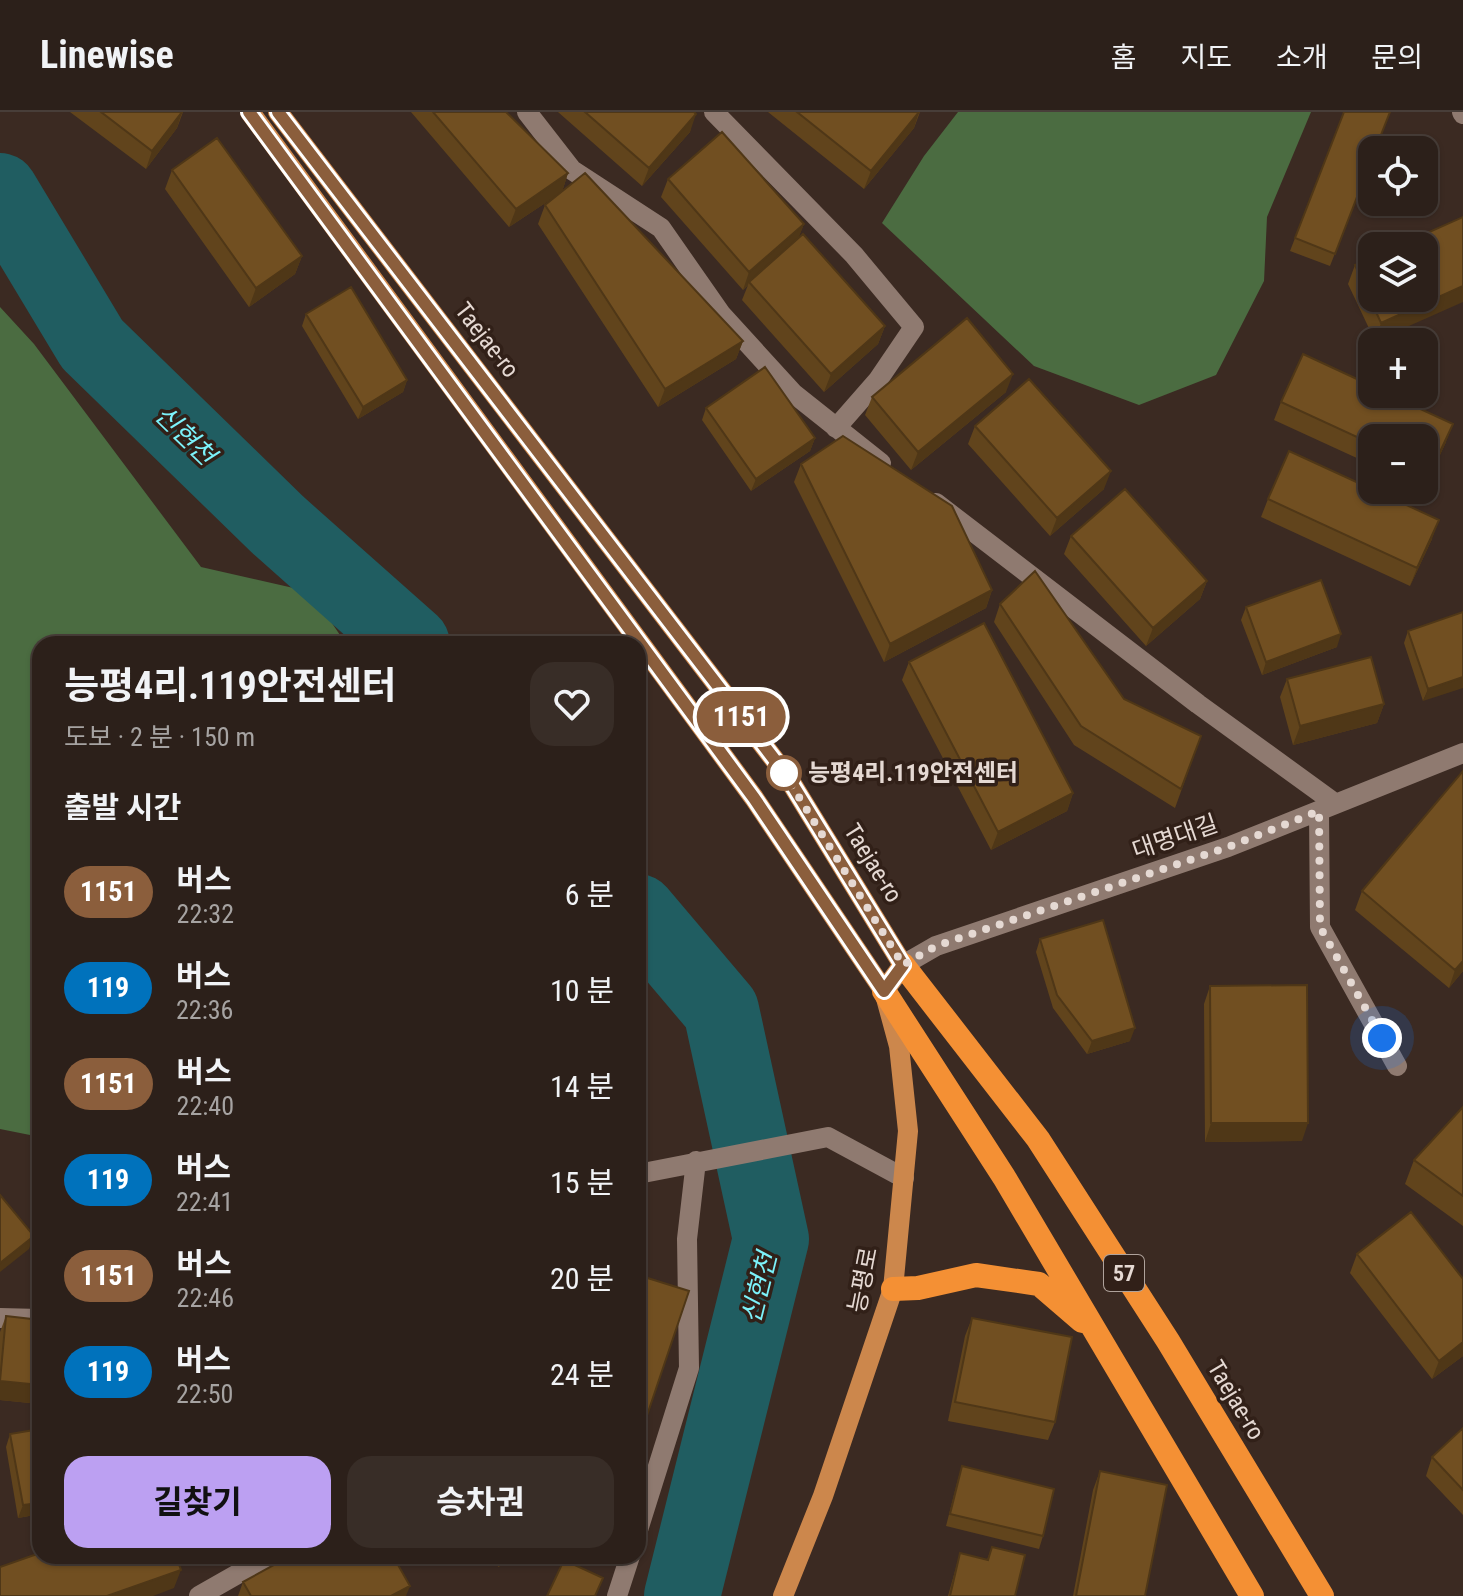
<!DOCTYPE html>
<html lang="ko">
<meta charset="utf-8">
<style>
body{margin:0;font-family:"Roboto Condensed","Noto Sans KR",sans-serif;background:#382d27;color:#f1f3f6;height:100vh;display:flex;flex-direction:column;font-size:30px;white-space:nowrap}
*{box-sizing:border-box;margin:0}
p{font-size:26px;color:#a6a3a2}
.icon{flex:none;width:44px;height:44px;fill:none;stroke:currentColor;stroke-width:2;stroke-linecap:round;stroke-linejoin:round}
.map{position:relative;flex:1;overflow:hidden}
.side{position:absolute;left:32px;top:524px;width:614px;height:928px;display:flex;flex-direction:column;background:#2c201a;border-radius:24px;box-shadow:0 2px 6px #0004,0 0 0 2px #483e39}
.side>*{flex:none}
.badge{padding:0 16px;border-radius:26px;font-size:28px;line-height:52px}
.fabs{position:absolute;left:1358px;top:24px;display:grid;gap:16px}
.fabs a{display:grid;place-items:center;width:80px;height:80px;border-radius:16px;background:#2c201a;box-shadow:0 2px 6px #0004,0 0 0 2px #483e39;font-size:40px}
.you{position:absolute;width:40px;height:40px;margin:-20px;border:6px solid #fff;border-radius:50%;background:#1a73e8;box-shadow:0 0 0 12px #1a73e833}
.map>.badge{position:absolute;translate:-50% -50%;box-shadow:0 0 0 4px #fff}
h2{padding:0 32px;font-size:30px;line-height:72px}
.round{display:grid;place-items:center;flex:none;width:84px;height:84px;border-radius:24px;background:#382d27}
.head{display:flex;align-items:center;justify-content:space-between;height:136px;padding:0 32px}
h1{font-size:38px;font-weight:700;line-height:60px}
.primary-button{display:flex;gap:16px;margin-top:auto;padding:16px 32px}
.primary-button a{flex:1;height:92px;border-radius:24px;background:#bca0f2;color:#111;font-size:32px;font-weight:700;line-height:92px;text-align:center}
.primary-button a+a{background:#382d27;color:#f1f3f6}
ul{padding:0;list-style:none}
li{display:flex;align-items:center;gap:24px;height:96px;padding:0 32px}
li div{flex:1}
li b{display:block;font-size:30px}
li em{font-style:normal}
li .badge{min-width:88px;font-weight:700;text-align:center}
header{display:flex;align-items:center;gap:48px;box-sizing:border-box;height:112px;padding:0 40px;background:#2c201a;border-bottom:2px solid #483e39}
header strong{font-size:38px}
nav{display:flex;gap:44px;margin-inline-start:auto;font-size:28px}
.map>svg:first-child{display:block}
.forest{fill:#4b6c41}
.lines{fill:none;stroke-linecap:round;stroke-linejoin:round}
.river{stroke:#205d61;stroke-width:76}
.minor{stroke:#8f7a70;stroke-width:20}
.major{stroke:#cc874c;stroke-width:20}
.highway{stroke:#f49034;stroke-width:24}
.wall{fill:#61441c}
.shaded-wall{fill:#4f3717}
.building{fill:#714f21;stroke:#4f3717;stroke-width:2}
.line-casing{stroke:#fff;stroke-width:18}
.line{stroke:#8b5e3c;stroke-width:12}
.walk{stroke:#e5d9d3;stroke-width:8;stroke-dasharray:0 14.4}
.stop-dot{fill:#fff;stroke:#8b5e3c;stroke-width:4}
.labels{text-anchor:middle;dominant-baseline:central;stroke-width:7;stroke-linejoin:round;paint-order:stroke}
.shield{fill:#312018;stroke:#afa29b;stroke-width:2}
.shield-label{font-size:22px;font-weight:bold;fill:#e5d9d3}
.street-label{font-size:24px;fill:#e5d9d3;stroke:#312018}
.stop-label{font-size:24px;font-weight:bold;fill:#e5d9d3;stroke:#312018;text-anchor:start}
.water-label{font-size:26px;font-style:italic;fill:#7cf2fa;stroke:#312018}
</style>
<header>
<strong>Linewise</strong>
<nav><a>홈</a><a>지도</a><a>소개</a><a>문의</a></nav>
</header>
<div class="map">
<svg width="1463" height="1484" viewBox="0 0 1463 1484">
<rect width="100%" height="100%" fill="#3b2a22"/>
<path class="forest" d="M 958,0 L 1311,0 L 1267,105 L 1264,169 L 1216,263 L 1139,293 L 1034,254 L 882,111 L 924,44 Z
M 0,195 L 34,232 L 201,455 L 311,480 L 346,532 L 40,532 L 40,1025 L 0,1017 Z"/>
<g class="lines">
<path class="river" d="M 0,79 L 92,232 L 278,413 L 412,532
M 638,800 L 721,898 L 771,1127 L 682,1484"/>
<path class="minor" d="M 527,0 L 572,58 L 661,116 L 721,202 L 793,281 L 881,351
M 714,0 L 854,143 L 914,215 L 878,268 L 836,316
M 1462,0 L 1463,2
M 936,391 L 1198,592 L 1336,692
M 1319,699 L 1320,815 L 1397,954
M 903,853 L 936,834 L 1228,735 L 1463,641
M 638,1062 L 828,1025 L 904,1066
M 0,1206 L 40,1207
M 638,1418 L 689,1256 L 687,1127 L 696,1049
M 199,1484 L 269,1444
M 617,1484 L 630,1444"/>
<path class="major" d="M 250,0 L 754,686 L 884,879
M 278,0 L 787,664 L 903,853 L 884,879 L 899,934 L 908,1019 L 893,1177 L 823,1384 L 783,1484"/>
<path class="highway" d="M 903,853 L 1038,1027 L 1168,1229 L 1322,1484
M 884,879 L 1004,1065 L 1252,1484
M 893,1177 L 918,1176 L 976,1163 L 1039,1172 L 1082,1209"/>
</g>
<path class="wall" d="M 70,0 L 183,0 L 177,16 L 146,57 Z
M 411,0 L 506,0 L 568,61 L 562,80 L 509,115 Z
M 558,0 L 694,0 L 690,20 L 642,74 Z
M 768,0 L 920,0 L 914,16 L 864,77 Z
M 1344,0 L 1372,47 L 1330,154 L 1290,139 Z
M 172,58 L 302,144 L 295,162 L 249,195 L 165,77 Z
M 668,67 L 804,112 L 798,126 L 885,214 L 878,232 L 824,280 L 742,188 L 748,173 L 743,178 L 661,85 Z
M 545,93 L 743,229 L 736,247 L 658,295 L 538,112 Z
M 1463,105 L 1375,229 L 1348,172 L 1355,153 Z
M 306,202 L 407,268 L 403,280 L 358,307 L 302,214 Z
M 1006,280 L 911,358 L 865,303 L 872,285 Z
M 1281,290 L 1446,330 L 1424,377 L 1424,326 L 1372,326 L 1372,353 L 1274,308 Z
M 706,296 L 815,326 L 810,339 L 751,379 L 702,308 Z
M 975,314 L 1104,377 L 1050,424 L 968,332 Z
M 801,352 L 992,478 L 986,496 L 884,550 L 794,370 Z
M 1268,387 L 1432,427 L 1410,474 L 1261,405 Z
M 1071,424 L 1207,469 L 1200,487 L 1146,534 L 1064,442 Z
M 1000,492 L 1124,587 L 1201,624 L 1175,696 L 1074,633 L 994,510 Z
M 1246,495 L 1337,535 L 1262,563 L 1241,508 Z
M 1463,500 L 1423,589 L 1404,531 L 1408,519 Z
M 909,550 L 1073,681 L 1067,699 L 991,738 L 902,568 Z
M 1287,567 L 1384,592 L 1377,611 L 1293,633 L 1280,585 Z
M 1362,779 L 1463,859 L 1449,876 L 1355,798 Z
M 1040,827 L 1130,929 L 1087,942 L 1053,896 L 1036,840 Z
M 1210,874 L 1302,1029 L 1205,1030 L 1204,892 Z
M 1463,995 L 1463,1114 L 1405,1072 L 1414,1048 Z
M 1357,1142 L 1463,1244 L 1432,1267 L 1350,1161 Z
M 6,1204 L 40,1208 L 40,1292 L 0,1288 L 0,1220 Z
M 972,1206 L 1055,1310 L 1048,1328 L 948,1309 L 965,1224 Z
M 1463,1316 L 1463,1403 L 1426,1364 L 1432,1345 Z
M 10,1322 L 40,1402 L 18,1406 L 6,1335 Z
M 962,1354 L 1043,1424 L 1039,1437 L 946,1414 L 958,1367 Z
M 1100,1359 L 1145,1484 L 1073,1484 L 1093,1378 Z
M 992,1435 L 1015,1484 L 948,1484 L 960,1441 L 987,1448 Z
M 481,1444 L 506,1444 L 499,1455 Z
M 243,1470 L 406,1484 L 238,1484 Z"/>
<path class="shaded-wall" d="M 182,0 L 177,16 L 146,57 L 152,39 Z
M 919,0 L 914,16 L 864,77 L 871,59 Z
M 696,2 L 690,20 L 642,74 L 649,56 Z
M 568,61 L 562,80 L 509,115 L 516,97 Z
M 804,112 L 797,130 L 749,170 L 748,173 L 743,178 L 749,160 Z
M 302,144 L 295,162 L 249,195 L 256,176 Z
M 1463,174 L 1463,190 L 1375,229 L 1381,211 Z
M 885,214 L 878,232 L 824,280 L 831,262 Z
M 743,229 L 736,247 L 658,295 L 665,277 Z
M 1013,262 L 1006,280 L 911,358 L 918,340 Z
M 407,268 L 403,280 L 358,307 L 363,295 Z
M 1453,312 L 1446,330 L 1424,377 L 1431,359 Z
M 815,326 L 810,339 L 751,379 L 756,367 Z
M 1111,359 L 1104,377 L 1050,424 L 1057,406 Z
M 1439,408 L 1432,427 L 1410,474 L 1417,456 Z
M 1207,469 L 1200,487 L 1146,534 L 1153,516 Z
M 992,478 L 986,496 L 884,550 L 890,532 Z
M 1341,522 L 1337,535 L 1262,563 L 1266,550 Z
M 1463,565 L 1463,576 L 1423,589 L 1428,577 Z
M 1384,592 L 1377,611 L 1293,633 L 1300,614 Z
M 1073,681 L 1067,699 L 991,738 L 998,720 Z
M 1463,849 L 1463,859 L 1449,876 L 1455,858 Z
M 1135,916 L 1130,929 L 1087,942 L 1092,929 Z
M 1211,1011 L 1308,1011 L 1302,1029 L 1205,1030 Z
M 34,1124 L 29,1137 L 0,1160 L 0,1151 Z
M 1463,1230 L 1463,1244 L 1432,1267 L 1439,1249 Z
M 0,1269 L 40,1273 L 40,1292 L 0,1288 Z
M 40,1391 L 40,1402 L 18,1406 L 23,1393 Z
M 181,1458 L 174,1476 L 153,1484 L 107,1484 Z
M 410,1474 L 406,1484 L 391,1484 Z"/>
<path class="building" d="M 101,0 L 182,0 L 152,39 Z
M 433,0 L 506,0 L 568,61 L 516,97 Z
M 585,0 L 694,0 L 696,2 L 649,56 Z
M 797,0 L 919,0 L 871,59 Z
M 1344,0 L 1390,0 L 1375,38 L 1372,38 L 1372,46 L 1335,142 L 1295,126 Z
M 722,20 L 804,112 L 749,160 L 668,67 Z
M 217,26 L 302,144 L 256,176 L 172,58 Z
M 585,61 L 743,229 L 665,277 L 545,93 Z
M 1463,105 L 1463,174 L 1381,211 L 1355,153 L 1372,146 L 1372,186 L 1424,186 L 1424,134 L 1398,134 Z
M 803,122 L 885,214 L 831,262 L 749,170 Z
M 351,175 L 407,268 L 363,295 L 306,202 Z
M 967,206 L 1013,262 L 918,340 L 872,285 Z
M 1303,242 L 1372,274 L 1372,282 L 1388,282 L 1453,312 L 1431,359 L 1424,356 L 1424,326 L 1372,326 L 1372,332 L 1281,290 Z
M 765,255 L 815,326 L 756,367 L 706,296 Z
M 1029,267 L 1111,359 L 1057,406 L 975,314 Z
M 843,324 L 952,394 L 992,478 L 890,532 L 801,352 Z
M 1289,339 L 1439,408 L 1417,456 L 1268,387 Z
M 1125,377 L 1207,469 L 1153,516 L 1071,424 Z
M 1035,459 L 1124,587 L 1201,624 L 1181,677 L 1081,614 L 1000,492 Z
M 1321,468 L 1341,522 L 1266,550 L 1246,495 Z
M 1463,500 L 1463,565 L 1428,577 L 1408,519 Z
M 984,511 L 1073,681 L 998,720 L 909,550 Z
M 1371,545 L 1384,592 L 1300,614 L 1287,567 Z
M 1463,659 L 1463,849 L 1455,858 L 1362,779 Z
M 1103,808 L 1135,916 L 1092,929 L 1057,883 L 1040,827 Z
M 1307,873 L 1308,1011 L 1211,1011 L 1210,874 Z
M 1463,995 L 1463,1084 L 1414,1048 Z
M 0,1083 L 34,1124 L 0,1151 Z
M 1411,1100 L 1463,1167 L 1463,1230 L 1439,1249 L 1357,1142 Z
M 638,1163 L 689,1179 L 638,1330 Z
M 6,1204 L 40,1208 L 40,1273 L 0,1269 Z
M 972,1206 L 1072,1225 L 1055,1310 L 955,1290 Z
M 1463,1316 L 1463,1378 L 1432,1345 Z
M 40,1317 L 40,1391 L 23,1393 L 10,1322 Z
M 962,1354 L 1054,1377 L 1043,1424 L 950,1402 Z
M 1100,1359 L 1167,1373 L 1145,1484 L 1076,1484 Z
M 992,1435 L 1025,1443 L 1015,1484 L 950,1484 L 960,1441 L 988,1448 Z
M 40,1441 L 40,1444 L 176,1444 L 181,1458 L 107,1484 L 0,1484 L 0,1455 Z
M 290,1444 L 393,1444 L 410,1474 L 391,1484 L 251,1484 L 243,1470 Z
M 564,1448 L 603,1466 L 595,1484 L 547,1484 Z"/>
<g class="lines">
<defs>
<path id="line" d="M 249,0 L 754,686 L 884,879 L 903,853 L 787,664 L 278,0"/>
</defs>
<use href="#line" class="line-casing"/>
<use href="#line" class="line"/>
<path class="walk" d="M 784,661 L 903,853 L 936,834 L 1228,735 L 1319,699 L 1320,815 L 1382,926"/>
</g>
<circle class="stop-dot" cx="784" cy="661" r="16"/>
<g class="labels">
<rect class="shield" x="1104" y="1143" width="40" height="36" rx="6"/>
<g class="shield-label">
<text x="1124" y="1161">57</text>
</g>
<g class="street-label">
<text transform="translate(487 228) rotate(52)">Taejae-ro</text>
<text transform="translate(1175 725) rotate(-19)">대명대길</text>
<text transform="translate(873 751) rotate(58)">Taejae-ro</text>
<text transform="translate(863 1168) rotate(-79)">능평로</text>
<text transform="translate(1236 1288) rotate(59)">Taejae-ro</text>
</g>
<g class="stop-label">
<text x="808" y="661">능평4리.119안전센터</text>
</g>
<g class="water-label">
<text transform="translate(185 323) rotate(44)">신현천</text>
<text transform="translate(759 1176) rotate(-76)">신현천</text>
</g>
</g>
</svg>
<div class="fabs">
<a><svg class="icon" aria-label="locate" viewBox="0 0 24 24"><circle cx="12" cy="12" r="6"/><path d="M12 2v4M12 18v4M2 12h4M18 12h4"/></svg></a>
<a><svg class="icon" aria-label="layers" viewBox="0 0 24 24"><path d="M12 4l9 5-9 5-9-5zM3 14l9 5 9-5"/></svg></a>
<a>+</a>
<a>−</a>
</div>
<div class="you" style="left:1382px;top:926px"></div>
<b class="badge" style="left:741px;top:605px;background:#8b5e3c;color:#fff">1151</b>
<section class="side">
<div class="head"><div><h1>능평4리.119안전센터</h1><p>도보 · 2 분 · 150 m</p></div><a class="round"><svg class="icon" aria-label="heart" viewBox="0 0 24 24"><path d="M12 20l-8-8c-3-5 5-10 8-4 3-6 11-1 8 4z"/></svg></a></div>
<h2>출발 시간</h2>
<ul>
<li><span class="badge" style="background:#8b5e3c;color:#fff">1151</span><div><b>버스</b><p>22:32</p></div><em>6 분</em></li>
<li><span class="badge" style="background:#0072bc;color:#fff">119</span><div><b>버스</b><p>22:36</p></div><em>10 분</em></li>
<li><span class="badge" style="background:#8b5e3c;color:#fff">1151</span><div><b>버스</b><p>22:40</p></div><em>14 분</em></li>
<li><span class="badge" style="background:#0072bc;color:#fff">119</span><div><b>버스</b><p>22:41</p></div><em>15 분</em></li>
<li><span class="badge" style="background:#8b5e3c;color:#fff">1151</span><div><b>버스</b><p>22:46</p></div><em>20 분</em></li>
<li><span class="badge" style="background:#0072bc;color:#fff">119</span><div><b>버스</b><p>22:50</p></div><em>24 분</em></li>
</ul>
<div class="primary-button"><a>길찾기</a><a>승차권</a></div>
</section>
</div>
